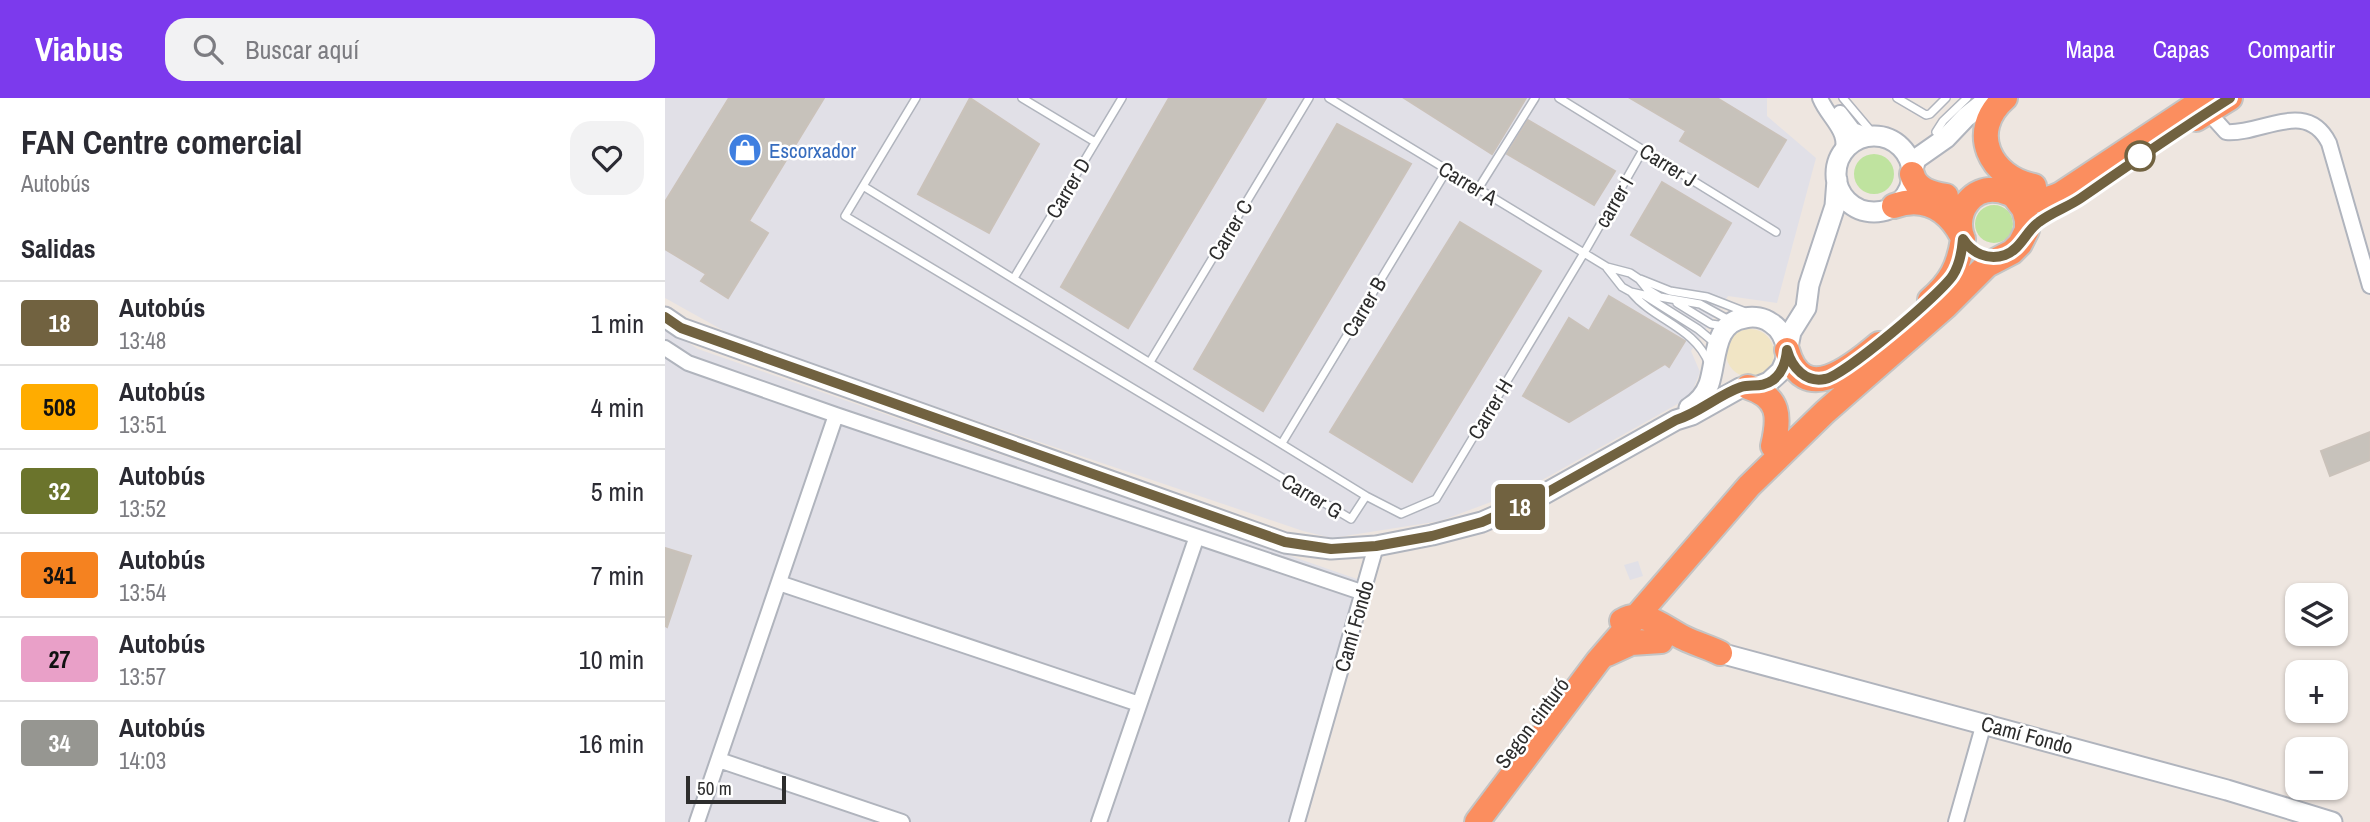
<!DOCTYPE html>
<html lang="es">
<meta charset="utf-8">
<style>
body{margin:0;font-family:"Archivo Narrow",sans-serif;background:#f2f2f3;color:#2b2b33;height:100vh;display:flex;flex-direction:column;font-size:26px;white-space:nowrap}
*{box-sizing:border-box;margin:0}
p{font-size:23px;color:#7c7c81}
.icon{flex:none;width:38px;height:38px;fill:none;stroke:currentColor;stroke-width:2;stroke-linecap:round;stroke-linejoin:round}
.map{position:relative;flex:1;overflow:hidden}
.details{display:flex;flex-direction:column;background:#fff;width:665px}
.details>*{flex:none}
.badge{padding:0 14px;border-radius:5px;font-size:24px;line-height:46px}
.buttons{position:absolute;left:1620px;top:485px;display:grid;gap:14px}
.buttons a{display:grid;place-items:center;width:63px;height:63px;border-radius:14px;background:#fff;box-shadow:0 2px 5px #0004;font-size:35px}
.scale{position:absolute;left:21px;bottom:18px;width:100px;box-sizing:border-box;padding-left:7px;border:4px solid #2d2d2d;border-top:0;font-size:19px;line-height:24px;white-space:nowrap;color:#2d2d2d;-webkit-text-stroke:5px #fff;paint-order:stroke}
.map>.badge{position:absolute;translate:-50% -50%;box-shadow:0 0 0 4px #fff}
h2{padding:0 21px;font-size:26px;line-height:63px}
.round{display:grid;place-items:center;flex:none;width:74px;height:74px;border-radius:21px;background:#f2f2f3}
.headline{display:flex;align-items:center;justify-content:space-between;height:119px;padding:0 21px}
h1{font-size:33px;font-weight:700;line-height:52px}
ul{padding:0;list-style:none}
li{display:flex;align-items:center;gap:21px;height:84px;padding:0 21px;border-top:2px solid #e1e1e2}
li div{flex:1}
li b{display:block;font-size:26px}
li em{font-style:normal}
li .badge{min-width:77px;font-weight:700;text-align:center}
header{display:flex;align-items:center;gap:42px;box-sizing:border-box;height:98px;padding:0 35px;background:#7c3aed;color:#fff}
header strong{font-size:33px}
nav{display:flex;gap:38px;margin-inline-start:auto;font-size:24px}
.search{width:490px;height:63px;background:#f2f2f3;display:flex;align-items:center;gap:18px;box-sizing:border-box;padding:0 24px;border-radius:21px;color:#7c7c81;font-size:26px}
main{display:flex;flex:1;min-height:0}
.map>svg:first-child{display:block}
.industrial{fill:#e1e0e7}
.green{fill:#bfe39f}
.sand{fill:#f1e5c5}
.building{fill:#c7c2bb;stroke:#cac2ba;stroke-width:2}
.lines{fill:none;stroke-linecap:round;stroke-linejoin:round}
.lane-casing{stroke:#b0b4bd;stroke-width:10}
.street-casing{stroke:#b0b4bd;stroke-width:18}
.secondary-casing{stroke:#b0b4bd;stroke-width:23}
.highway-casing{stroke:#c4c4c4;stroke-width:28}
.lane{stroke:#fff;stroke-width:7}
.street{stroke:#fff;stroke-width:14}
.secondary{stroke:#fff;stroke-width:19}
.highway{stroke:#fb8e5f;stroke-width:24}
.line-casing{stroke:#fff;stroke-width:16}
.line{stroke:#716240;stroke-width:10}
.stop-dot{fill:#fff;stroke:#716240;stroke-width:3.5}
.labels{text-anchor:middle;dominant-baseline:central;stroke-width:5;stroke-linejoin:round;paint-order:stroke}
.shop-label{font-size:21px;fill:#366cbe;stroke:#fff;text-anchor:start}
.street-label{font-size:21px;fill:#2d2d2d;stroke:#fff}
</style>
<header>
<strong>Viabus</strong>
<div class="search"><svg class="icon" aria-label="search" viewBox="0 0 24 24"><circle cx="10" cy="10" r="6"/><path d="M15 15l6 6"/></svg>Buscar aquí</div>
<nav><a>Mapa</a><a>Capas</a><a>Compartir</a></nav>
</header>
<main>
<section class="details">
<div class="headline"><div><h1>FAN Centre comercial</h1><p>Autobús</p></div><a class="round"><svg class="icon" aria-label="heart" viewBox="0 0 24 24"><path d="M12 20l-8-8c-3-5 5-10 8-4 3-6 11-1 8 4z"/></svg></a></div>
<h2>Salidas</h2>
<ul>
<li><span class="badge" style="background:#716240;color:#fff">18</span><div><b>Autobús</b><p>13:48</p></div><em>1 min</em></li>
<li><span class="badge" style="background:#ffac00;color:#111">508</span><div><b>Autobús</b><p>13:51</p></div><em>4 min</em></li>
<li><span class="badge" style="background:#6b742c;color:#fff">32</span><div><b>Autobús</b><p>13:52</p></div><em>5 min</em></li>
<li><span class="badge" style="background:#f58220;color:#111">341</span><div><b>Autobús</b><p>13:54</p></div><em>7 min</em></li>
<li><span class="badge" style="background:#e9a0c8;color:#111">27</span><div><b>Autobús</b><p>13:57</p></div><em>10 min</em></li>
<li><span class="badge" style="background:#969691;color:#fff">34</span><div><b>Autobús</b><p>14:03</p></div><em>16 min</em></li>
</ul>
</section>
<div class="map">
<svg width="1705" height="724" viewBox="0 0 1705 724">
<rect width="100%" height="100%" fill="#eee6e0"/>
<path class="industrial" d="M 0,0 L 1102,0 L 1102,18 L 1151,60 L 1112,205 L 1063,198 L 1026,253 L 1035,274 L 1025,299 L 861,391 L 775,423 L 667,440 L 638,433 L 79,244 L 0,200 Z
M 0,230 L 33,251 L 709,487 L 641,724 L 0,724 Z
M 973,463 L 978,478 L 965,482 L 959,467 Z"/>
<path class="green" d="M1189 76a20 20 0 1 1 40 0a20 20 0 1 1-40 0Z
M1310 126a19 19 0 1 1 38 0a19 19 0 1 1-38 0Z"/>
<path class="sand" d="M1061 255a24 24 0 1 1 48 0a24 24 0 1 1-48 0Z"/>
<path class="building" d="M 64,0 L 159,0 L 84,123 L 103,135 L 63,200 L 36,183 L 41,176 L 0,151 L 0,104 Z
M 305,0 L 374,46 L 324,135 L 253,96 Z
M 504,0 L 601,0 L 463,230 L 396,189 Z
M 739,0 L 861,0 L 827,56 Z
M 965,0 L 1052,0 L 1121,42 L 1093,89 L 1015,43 L 1021,33 Z
M 863,22 L 950,73 L 929,107 L 842,56 Z
M 672,26 L 746,66 L 598,313 L 529,271 Z
M 997,84 L 1066,125 L 1035,178 L 966,137 Z
M 795,124 L 876,173 L 747,384 L 665,334 Z
M 944,198 L 1020,243 L 1004,269 L 1000,266 L 904,324 L 858,298 L 904,220 L 924,233 Z
M 1705,334 L 1705,362 L 1665,378 L 1656,353 Z
M 0,450 L 26,458 L 2,529 L 0,528 Z"/>
<g class="lines">
<defs>
<path id="lane" d="M 357,0 L 430,44
M 664,0 L 942,169 L 965,175 L 974,181 L 982,191 L 995,199 L 1035,206 L 1064,222
M 894,0 L 1111,134
M 1178,0 L 1205,32 L 1218,40
M 1232,0 L 1261,17 L 1265,16 L 1281,0
M 1271,34 L 1278,23 L 1302,0
M 198,88 L 701,398 L 686,421 L 180,118 L 251,0
M 813,91 L 870,0
M 942,170 L 957,189 L 966,194 L 979,197 L 1033,231 L 1051,246
M 349,180 L 457,0
M 975,181 L 1005,193 L 1042,199 L 1083,215
M 967,195 C 989,222 1031,230 1044,266
M 1012,205 L 1046,226 L 1060,228
M 485,264 L 644,0
M 617,345 L 782,72
M 701,398 L 736,416 L 771,401 L 919,155 L 978,52"/>
<path id="street" d="M 1155,0 C 1164,22 1186,33 1176,59
M 1543,14 L 1561,34 C 1597,37 1641,0 1664,45 L 1705,188
M 1175,15 L 1188,32 L 1206,39
M 0,250 L 23,265 L 171,317 L 699,495
M 114,485 L 474,606
M 54,662 L 237,724
M 32,724 L 171,317
M 434,724 L 531,441
M 632,724 L 711,448
M 1291,724 L 1319,625"/>
<path id="secondary" d="M1171 76a38 38 0 1 1 76 0a38 38 0 1 1-76 0Z
M 1247,74 L 1251,61 L 1281,40 L 1301,19 L 1325,0
M 0,219 L 16,230 L 620,445 L 666,451 L 711,448 L 767,437 L 817,424 L 874,399 L 1011,322 L 1027,317 L 1075,290 L 1094,288 L 1104,284 L 1116,273 L 1120,264 L 1126,234 L 1141,210 L 1144,187 L 1170,108 L 1172,82
M 1024,310 C 1034,304 1040,297 1044,286 C 1052,262 1048,224 1080,220 C 1089,218 1099,220 1106,225 C 1116,231 1120,241 1122,252
M 1055,555 L 1562,692 L 1667,724"/>
<path id="highway" d="M 1340,0 C 1302,33 1325,80 1369,88
M 1531,21 L 1565,0
M 1247,76 C 1251,92 1267,96 1281,98
M 1229,108 C 1260,97 1283,112 1297,138
M 1296,135 C 1291,112 1307,89 1332,92 C 1344,93 1352,101 1364,102 C 1375,103 1386,101 1396,96 L 1541,0
M 1265,202 C 1286,184 1294,168 1298,141
M 1122,252 C 1138,309 1187,269 1214,246
M 1083,289 C 1115,299 1115,319 1108,348
M 957,523 C 978,509 1000,531 1019,540 C 1031,546 1043,549 1055,555
M 942,556 L 966,545 L 996,543
M 812,724 L 933,563 L 1084,388 L 1160,314 L 1280,209 L 1322,167 L 1347,154 L 1355,146 L 1362,132 L 1362,122 L 1359,111 L 1350,99"/>
</defs>
<use href="#lane" class="lane-casing"/>
<use href="#street" class="street-casing"/>
<use href="#secondary" class="secondary-casing"/>
<use href="#highway" class="highway-casing"/>
<use href="#lane" class="lane"/>
<use href="#street" class="street"/>
<use href="#secondary" class="secondary"/>
<use href="#highway" class="highway"/>
</g>
<g class="lines">
<defs>
<path id="line" d="M 0,219 L 16,230 L 620,444 L 666,451 L 711,448 L 767,438 L 817,424 L 874,399 L 1011,322 C 1034,315 1053,297 1076,289 C 1087,286 1097,290 1108,282 C 1117,275 1121,264 1122,252 C 1127,270 1141,285 1160,281 C 1179,278 1277,195 1288,177 C 1295,166 1297,153 1298,141 C 1307,155 1323,163 1340,157 C 1356,151 1361,133 1374,124 C 1387,114 1403,109 1416,100 C 1465,66 1514,32 1565,0"/>
</defs>
<use href="#line" class="line-casing"/>
<use href="#line" class="line"/>
</g>
<defs>
<symbol id="shop-disc" viewBox="-11 -11 22 22"><circle r="9.5" fill="#3f7fe0" stroke="#fff"/><path d="M-5-2.5h2.3a2.7 3.5 0 0 1 5.4 0H5L5.5 6h-11ZM-1.5-2.5h3a1.5 2.3 0 0 0-3 0Z" fill="#fff"/></symbol>
</defs>
<g fill-rule="evenodd">
<use href="#shop-disc" x="61" y="33" width="38" height="38"/>
</g>
<circle class="stop-dot" cx="1475" cy="58" r="14"/>
<g class="labels">
<g class="shop-label">
<text x="104" y="52">Escorxador</text>
</g>
<g class="street-label">
<text transform="translate(1003 67) rotate(32)">Carrer J</text>
<text transform="translate(803 85) rotate(31)">Carrer A</text>
<text transform="translate(403 90) rotate(-59)">Carrer D</text>
<text transform="translate(949 104) rotate(-60)">carrer I</text>
<text transform="translate(565 132) rotate(-59)">Carrer C</text>
<text transform="translate(699 209) rotate(-59)">Carrer B</text>
<text transform="translate(825 311) rotate(-59)">Carrer H</text>
<text transform="translate(647 398) rotate(31)">Carrer G</text>
<text transform="translate(689 528) rotate(-74)">Camí Fondo</text>
<text transform="translate(867 625) rotate(-53)">Segon cinturó</text>
<text transform="translate(1362 637) rotate(15)">Camí Fondo</text>
</g>
</g>
</svg>
<div class="buttons">
<a><svg class="icon" aria-label="layers" viewBox="0 0 24 24"><path d="M12 4l9 5-9 5-9-5zM3 14l9 5 9-5"/></svg></a>
<a>+</a>
<a>−</a>
</div>
<div class="scale">50 m</div>
<b class="badge" style="left:855px;top:409px;background:#716240;color:#fff">18</b>
</div>
</main>
